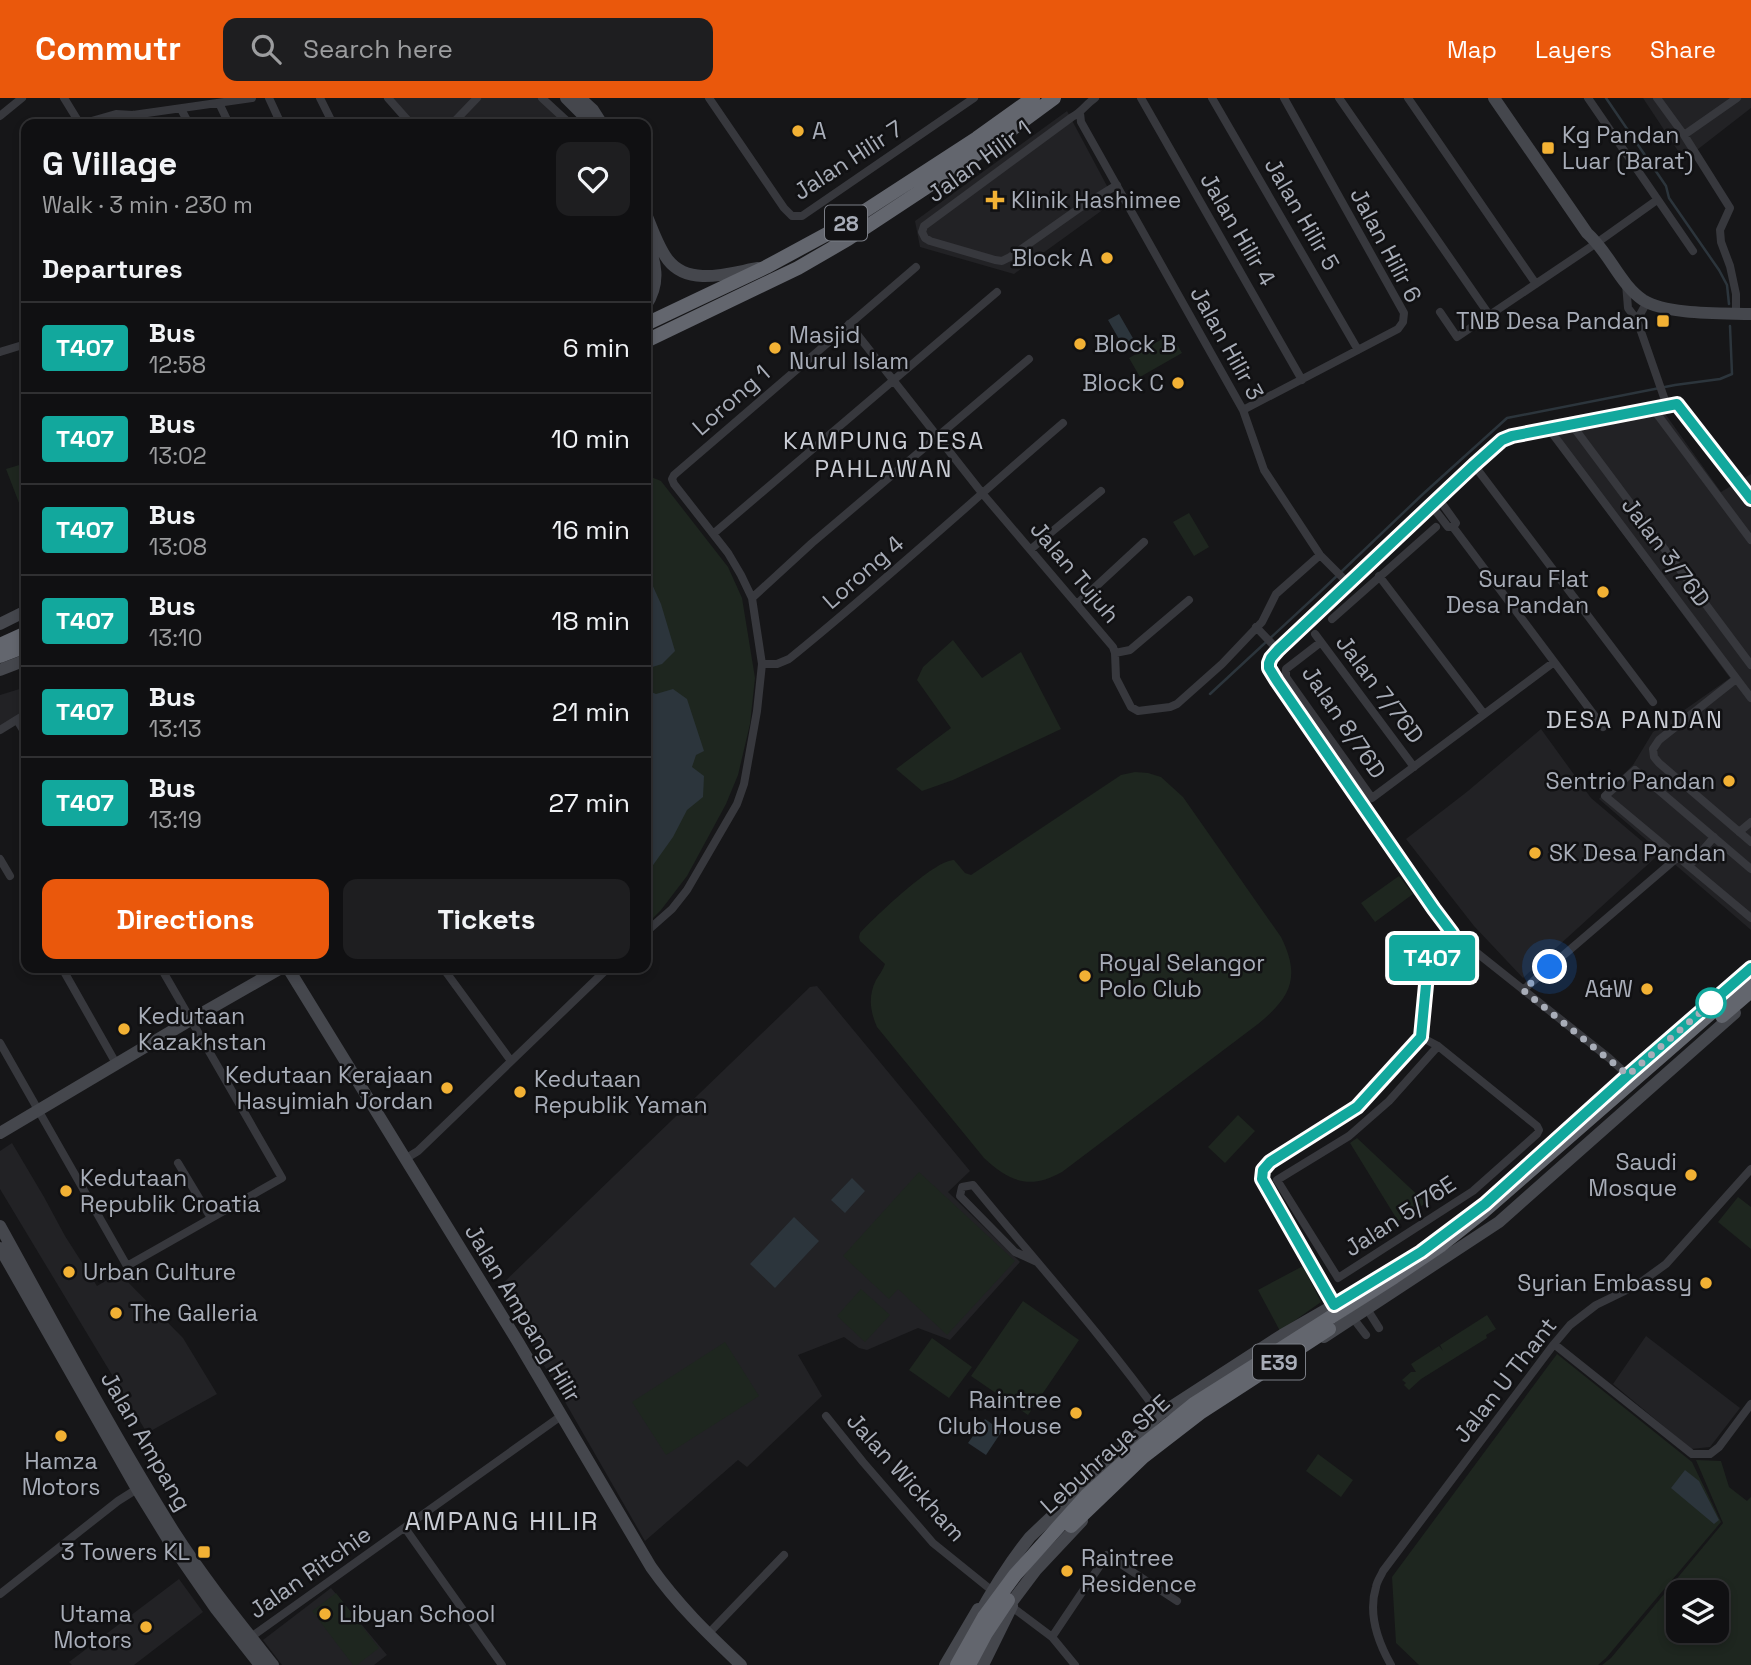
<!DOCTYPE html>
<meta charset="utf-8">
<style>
body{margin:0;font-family:"Space Grotesk",sans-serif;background:#1e1e20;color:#f1f3f6;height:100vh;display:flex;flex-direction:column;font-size:26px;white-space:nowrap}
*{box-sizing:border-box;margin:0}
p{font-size:23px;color:#9c9d9f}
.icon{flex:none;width:38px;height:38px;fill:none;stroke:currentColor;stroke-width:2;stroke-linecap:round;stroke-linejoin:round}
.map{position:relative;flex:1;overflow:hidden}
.details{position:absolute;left:21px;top:21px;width:630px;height:854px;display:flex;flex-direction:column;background:#101012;border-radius:14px;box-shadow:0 4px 10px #0003,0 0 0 2px #303032}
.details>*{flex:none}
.badge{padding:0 14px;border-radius:5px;font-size:24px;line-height:46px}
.controls{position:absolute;left:1666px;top:1482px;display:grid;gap:14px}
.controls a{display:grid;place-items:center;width:63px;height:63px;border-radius:14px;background:#101012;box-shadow:0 4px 10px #0003,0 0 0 2px #303032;font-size:35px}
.you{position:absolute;width:35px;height:35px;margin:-18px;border:5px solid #fff;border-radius:50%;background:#1a73e8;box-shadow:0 0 0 10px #1a73e833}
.map>.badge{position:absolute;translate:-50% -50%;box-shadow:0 0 0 4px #fff}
h2{padding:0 21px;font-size:26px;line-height:63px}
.round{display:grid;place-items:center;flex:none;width:74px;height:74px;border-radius:14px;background:#1e1e20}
.summary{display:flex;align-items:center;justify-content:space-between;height:119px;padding:0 21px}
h1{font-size:33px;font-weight:700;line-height:52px}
.cta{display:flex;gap:14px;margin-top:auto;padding:14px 21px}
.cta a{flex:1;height:80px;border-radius:14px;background:#ea580c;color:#fff;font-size:28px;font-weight:700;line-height:80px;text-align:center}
.cta a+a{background:#1e1e20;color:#f1f3f6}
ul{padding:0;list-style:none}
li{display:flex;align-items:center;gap:21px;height:91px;padding:0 21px;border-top:2px solid #303032}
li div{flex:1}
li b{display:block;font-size:26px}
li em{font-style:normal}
li .badge{min-width:77px;font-weight:700;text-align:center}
header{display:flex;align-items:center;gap:42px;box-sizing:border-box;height:98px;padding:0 35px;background:#ea580c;color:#fff}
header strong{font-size:33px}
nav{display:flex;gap:38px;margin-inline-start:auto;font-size:24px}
.search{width:490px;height:63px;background:#1e1e20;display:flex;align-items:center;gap:18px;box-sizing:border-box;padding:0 24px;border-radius:14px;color:#9c9d9f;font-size:26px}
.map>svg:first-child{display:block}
.built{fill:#222225}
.green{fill:#1e261f;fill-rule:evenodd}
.water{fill:#2c353c}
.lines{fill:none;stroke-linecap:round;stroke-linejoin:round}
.stream{stroke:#2c353c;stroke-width:2.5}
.street{stroke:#37383d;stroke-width:8}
.secondary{stroke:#45474d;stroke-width:12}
.highway{stroke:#63666e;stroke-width:14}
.highway-bridge{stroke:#63666e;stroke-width:14}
.line-casing{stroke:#fff;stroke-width:16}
.line{stroke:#12a89d;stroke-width:10}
.walk{stroke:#a8adb8;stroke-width:7;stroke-dasharray:0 12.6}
.poi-dot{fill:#f2b134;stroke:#111113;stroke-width:2.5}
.stop-dot{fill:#fff;stroke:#12a89d;stroke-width:3.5}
.labels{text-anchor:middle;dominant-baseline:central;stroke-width:5;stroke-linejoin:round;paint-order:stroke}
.shield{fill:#111113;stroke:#7b7e86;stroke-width:2}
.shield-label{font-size:21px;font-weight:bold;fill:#a8adb8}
.poi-label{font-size:23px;fill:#a8adb8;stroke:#111113;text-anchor:start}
.street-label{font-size:23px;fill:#a8adb8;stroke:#111113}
.neighbourhood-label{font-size:24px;letter-spacing:2px;fill:#c9ccd4;stroke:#111113}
.quarter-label{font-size:26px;letter-spacing:2px;fill:#c9ccd4;stroke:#111113}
</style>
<header>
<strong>Commutr</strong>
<div class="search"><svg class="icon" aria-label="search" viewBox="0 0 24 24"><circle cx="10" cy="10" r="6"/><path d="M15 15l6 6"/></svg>Search here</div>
<nav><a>Map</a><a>Layers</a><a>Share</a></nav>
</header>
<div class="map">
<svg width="1751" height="1567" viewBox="0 0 1751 1567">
<rect width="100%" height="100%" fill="#161618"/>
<path class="built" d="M 391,0 L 538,0 L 565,25 L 564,26 L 415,26 Z
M 1643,0 L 1751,0 L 1751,10 L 1684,62 Z
M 1067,13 L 1115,103 L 1014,176 L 920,149 L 915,123 Z
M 1656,303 L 1721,394 L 1751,376 L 1751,832 L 1599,701 L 1633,667 L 1653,634 L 1730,580 L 1540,324 Z
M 26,589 L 26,613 L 0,628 L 0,597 Z
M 1541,631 L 1591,700 L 1650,750 L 1656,759 L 1523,880 L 1474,828 L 1406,741 L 1468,693 Z
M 817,888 L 970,1073 L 948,1094 L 1020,1164 L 950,1242 L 918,1230 L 867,1252 L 859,1250 L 844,1239 L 798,1257 L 822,1298 L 747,1369 L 738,1362 L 645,1443 L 499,1189 L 810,889 Z
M 12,1045 L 44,1099 L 65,1138 L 97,1188 L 119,1175 L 183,1240 L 217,1296 L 147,1335 L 0,1091 L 0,1053 Z
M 1646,1238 L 1740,1310 L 1710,1349 L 1691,1351 L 1613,1286 Z
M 179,1481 L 203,1514 L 134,1567 L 72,1567 L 69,1564 Z
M 331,1490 L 387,1557 L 374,1567 L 282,1567 L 263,1542 Z"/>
<path class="green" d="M 1171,236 L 1182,255 L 1140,279 L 1129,260 Z
M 26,365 L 26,423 L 6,371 Z
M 646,377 L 661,383 L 728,469 L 742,500 L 755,580 L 750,626 L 738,677 L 726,706 L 687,778 L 661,812 L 646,827 Z
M 1189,415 L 1209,449 L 1194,458 L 1173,424 Z
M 953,542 L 982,580 L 1021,554 L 1061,631 L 953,682 L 922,693 L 896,671 L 951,630 L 917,582 L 923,569 Z
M 1135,674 L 1148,675 L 1161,679 L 1183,699 L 1281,839 C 1301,879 1291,899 1258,926 L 1062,1074 C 1030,1092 1010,1084 984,1060 L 877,929 C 870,913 868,898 876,882 C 879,877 883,872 885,866 L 860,843 L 859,839 L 860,835 C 875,819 934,762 954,762 L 965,775 L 971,777 L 1121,677 Z
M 1399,778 L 1413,796 L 1375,824 L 1361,805 Z
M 1238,1017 L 1255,1033 L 1225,1065 L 1208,1049 Z
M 1357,1040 L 1426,1105 L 1398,1123 L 1350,1045 Z
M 919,1074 L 1015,1163 L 947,1237 L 898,1191 L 889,1201 L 843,1158 Z
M 1738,1099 L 1751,1109 L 1751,1151 L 1718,1124 Z
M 1303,1168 L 1321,1204 L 1280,1233 L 1258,1192 Z
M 861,1191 L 890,1217 L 865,1244 L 837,1218 Z
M 1023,1203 L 1079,1242 L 1028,1317 L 971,1278 Z
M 1487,1217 L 1496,1231 L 1486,1237 L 1487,1240 L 1421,1281 L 1409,1292 L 1404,1287 L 1406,1285 L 1402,1282 L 1411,1274 L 1416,1274 L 1411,1266 L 1439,1248 L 1443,1253 L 1440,1247 Z
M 932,1240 L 972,1269 L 949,1300 L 909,1272 Z
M 725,1244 L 759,1298 L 666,1357 L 632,1304 Z
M 1557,1256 L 1692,1364 L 1721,1424 L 1606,1560 L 1598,1567 L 1419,1567 L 1396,1545 L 1392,1479 Z
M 1318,1356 L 1353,1382 L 1341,1399 L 1306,1373 Z
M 1696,1362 L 1721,1363 L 1729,1389 L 1747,1403 L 1751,1399 L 1751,1567 L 1602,1567 L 1611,1560 L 1723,1425 ZM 1678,1494 L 1717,1494 L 1717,1533 L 1678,1533 Z
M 336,1495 L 379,1550 L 357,1567 L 353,1567 L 312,1513 Z"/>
<path class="water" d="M 1119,216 L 1134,242 L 1123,248 L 1108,222 Z
M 646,473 L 661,506 L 675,553 L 662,566 L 646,571 Z
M 673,591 L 687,601 L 704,653 L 696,657 L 692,669 L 704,678 L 703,699 L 687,712 L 673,739 L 646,777 L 646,592 L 656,596 Z
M 852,1080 L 865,1093 L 845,1115 L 831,1102 Z
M 794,1119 L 819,1143 L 775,1190 L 750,1166 Z
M 985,1321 L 1002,1333 L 986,1357 L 968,1345 Z
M 1685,1372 L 1699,1383 L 1719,1422 L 1714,1426 L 1671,1390 Z"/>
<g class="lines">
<path class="stream" d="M 1606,0 L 1666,88 L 1669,100 L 1719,172 L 1727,187 L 1729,206
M 1210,596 L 1320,494 L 1423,396 L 1507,320 L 1675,287 L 1720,281 L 1732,276 L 1730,228"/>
<path class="street" d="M 64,0 L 80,26
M 269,0 L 281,26
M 320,0 L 333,26
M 388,0 L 411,26
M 542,0 L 568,24 L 568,26
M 709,0 L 784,110 L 792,118 L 802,118 L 974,0
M 1095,0 C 1085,7 1082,14 1072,19 L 924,128 L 922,134 L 925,140 L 930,143 L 995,162 L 1002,163 L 1010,159 L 1081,109 L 1117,87
M 1141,0 L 1302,282
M 1212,0 L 1358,252
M 1339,0 L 1490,218
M 1408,0 L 1536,186
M 1588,0 L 1693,153
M 1657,0 L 1684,37 L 1730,110 L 1720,132 L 1721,144 L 1730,168 L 1736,196 L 1736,216
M 219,5 L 229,26
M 181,11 L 189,26
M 1080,15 L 1081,24 L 1243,312 L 1264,372 L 1320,457 L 1348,485
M 0,18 L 22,0
M 81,26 L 116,16 L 133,17 L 252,0
M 117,26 L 133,17
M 452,26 L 477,0
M 1684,37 L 1737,0
M 1626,186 L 1628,210 L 1637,222 L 1667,308
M 1440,214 L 1457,239 L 1598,144 L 1657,102
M 1637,222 L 1647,204
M 849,226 L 982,395 L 1113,549 L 1115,555 L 1116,580 L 1131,609 L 1138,613 L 1170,609 L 1177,606 L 1222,566 L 1262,524 L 1276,496 L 1320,457
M 0,254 L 26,246
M 1243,312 L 1398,231 L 1403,224 L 1404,215 L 1284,0
M 1654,312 L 1751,442
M 1572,327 L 1751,567
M 1549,331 L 1751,600
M 1474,367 L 1653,604
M 1431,407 L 1448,429 L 1453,429 L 1456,425 L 1438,400
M 1453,429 L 1603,629
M 713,436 L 997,194
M 1031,451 L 1101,393
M 1379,478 L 1484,616
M 752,500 L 812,445 L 1029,261
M 1077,506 L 1144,444
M 1332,521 L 1436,429
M 1256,529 L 1278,552
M 1315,536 L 1414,669
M 1321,544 L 1286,571 L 1286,579 L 1372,700 L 1554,564
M 1115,555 L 1130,552 L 1189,502
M 762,566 L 777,566 L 789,561 C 883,485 971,404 1063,325
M 1736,581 L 1659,642 L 1653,651 L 1654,659 L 1659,665 L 1751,744
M 17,622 L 26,637
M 0,632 L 26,616
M 1739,734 L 1751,724
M 0,761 L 10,778
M 1689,768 L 1714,739
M 1751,771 L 1635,672 L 1605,698 L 1751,820
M 646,834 L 672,811 L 687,792 L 737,706 L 744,686 L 757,613 L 762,566 L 752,500 L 741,477 L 728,455 L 674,386 L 672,381 L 674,377 L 916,169
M 62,870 L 117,967
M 443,870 L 511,963
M 1523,892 L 1678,759
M 1421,939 L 1438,948 L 1537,1028 L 1539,1032 L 1537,1036 L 1473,1093 L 1338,1180 L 1277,1082 L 1349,1038 L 1389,1003 L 1438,948
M 0,945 L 127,1168 L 282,1080 L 161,870
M 1631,980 L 1609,960 L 1452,835 L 1434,811 L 1277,582 L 1270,571 L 1269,565 L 1278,552 L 1306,525 L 1502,342 L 1512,338 L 1677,306 L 1751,401
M 405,1061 L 418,1053 L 608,870
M 178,1065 L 211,1120
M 1035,1163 L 1015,1154 L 960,1098 L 962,1089 L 973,1087 C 1036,1164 1103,1238 1161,1319
M 1334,1207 L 1262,1081 L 1263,1072 L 1270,1064 L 1357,1009 L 1421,939 L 1428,866 L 1452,835
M 1367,1211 L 1379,1230
M 1353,1220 L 1366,1237
M 1554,1246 L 1692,1356 L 1710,1356 L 1719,1349 L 1751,1306
M 826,1318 L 863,1364 L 933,1445 L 990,1491
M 405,1430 L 502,1567
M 0,1496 L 118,1403 L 137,1391
M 1012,1509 L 1052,1539 L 1075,1567
M 708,1536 L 784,1457
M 251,1539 L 561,1318
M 1052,1539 L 1107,1457 L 1177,1503
M 1391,1567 C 1378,1544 1368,1515 1376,1489 C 1377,1483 1381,1478 1383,1473 L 1554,1246 L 1570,1227 L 1596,1207 L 1637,1187 L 1666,1166 L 1751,1071"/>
<path class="secondary" d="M 566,0 L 592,26
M 580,0 L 593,12 L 602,26
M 1494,0 L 1587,135 C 1604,150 1613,170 1627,187 C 1632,193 1637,198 1643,202 C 1667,217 1722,215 1751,216
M 646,116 C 652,130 658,149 668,162 C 689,189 729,175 758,170
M 646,141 C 656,163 661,185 646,207
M 0,526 L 26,513
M 0,572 L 26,562
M 288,870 L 518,1244 L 651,1469 C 677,1506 708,1536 741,1567
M 1596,1006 L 1751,870
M 0,1035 L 192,921 L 281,870
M 0,1128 C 57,1231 112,1335 174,1434 C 204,1481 239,1524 273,1567
M 0,1150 L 137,1391 L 169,1443 L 216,1511 L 260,1567
M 1324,1239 L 1499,1124 L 1735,915
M 1005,1513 L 1036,1472 L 1082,1423
M 977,1520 C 993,1491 1009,1465 1030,1439 L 1160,1316 L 1282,1237 L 1383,1179
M 945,1567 L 978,1511
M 983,1567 L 1012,1508"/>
<path class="highway" d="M 646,226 L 766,169 L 840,129 L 977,40 L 1033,0
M 646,243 L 798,170 L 848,141 L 986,50 L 1054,0
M 0,547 L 26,535
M 0,558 L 26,548"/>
<path class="highway-bridge" d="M 1722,918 L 1751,893
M 1071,1428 L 1143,1359 L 1200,1315 L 1329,1231
M 957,1567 L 984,1519 L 1015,1477 L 1087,1397 L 1137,1352 L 1194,1306 L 1394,1179 L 1440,1148 L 1483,1114 L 1751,880
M 969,1567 L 986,1535 L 1008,1502"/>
</g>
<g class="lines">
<defs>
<path id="line" d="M 1751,401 L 1677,306 L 1512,338 L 1502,342 L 1474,367 L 1278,552 L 1271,560 L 1269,565 L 1269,570 L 1277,583 L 1434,811 L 1452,835 L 1428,866 L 1421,939 L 1357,1009 L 1270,1064 L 1263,1072 L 1262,1081 L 1334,1207 L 1421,1154 L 1485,1106 L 1628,977 L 1751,870"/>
</defs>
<use href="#line" class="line-casing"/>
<use href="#line" class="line"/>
<path class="walk" d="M 1550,869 L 1523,892 L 1628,977 L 1711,905"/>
</g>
<g class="poi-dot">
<circle cx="798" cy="33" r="7"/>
<rect x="1541" y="43" width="14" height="14" rx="3.5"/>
<path d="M991.5 91.5h7v7h7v7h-7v7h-7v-7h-7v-7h7z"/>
<circle cx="1107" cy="160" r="7"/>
<rect x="1656" y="216" width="14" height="14" rx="3.5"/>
<circle cx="1080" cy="246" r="7"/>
<circle cx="775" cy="250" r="7"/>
<circle cx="1178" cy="285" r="7"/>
<circle cx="1603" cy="494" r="7"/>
<circle cx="1729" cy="683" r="7"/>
<circle cx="1535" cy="755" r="7"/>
<circle cx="1085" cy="878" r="7"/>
<circle cx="1647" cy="891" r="7"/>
<circle cx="124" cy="931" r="7"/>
<circle cx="447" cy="990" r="7"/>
<circle cx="520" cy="994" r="7"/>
<circle cx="1691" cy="1077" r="7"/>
<circle cx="66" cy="1093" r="7"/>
<circle cx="69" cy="1174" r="7"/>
<circle cx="1706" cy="1185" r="7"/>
<circle cx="116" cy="1215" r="7"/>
<circle cx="1076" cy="1315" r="7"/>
<circle cx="61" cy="1338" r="7"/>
<rect x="197" y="1447" width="14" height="14" rx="3.5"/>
<circle cx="1067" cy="1473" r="7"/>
<circle cx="325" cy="1516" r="7"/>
<circle cx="146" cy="1529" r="7"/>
</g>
<circle class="stop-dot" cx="1711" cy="905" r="14"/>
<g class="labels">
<g class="shield">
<rect x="825" y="107.5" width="42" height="35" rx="5"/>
<rect x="1253" y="1246.5" width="52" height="35" rx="5"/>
</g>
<g class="shield-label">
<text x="846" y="125">28</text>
<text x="1279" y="1264">E39</text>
</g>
<g class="poi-label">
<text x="812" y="33">A</text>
<text x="1562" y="37">Kg Pandan<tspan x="1562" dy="26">Luar (Barat)</tspan></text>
<text x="1011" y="102">Klinik Hashimee</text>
<text x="1093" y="160" text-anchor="end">Block A</text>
<text x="1649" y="223" text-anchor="end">TNB Desa Pandan</text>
<text x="789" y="237">Masjid<tspan x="789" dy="26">Nurul Islam</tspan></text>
<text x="1094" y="246">Block B</text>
<text x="1164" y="285" text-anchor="end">Block C</text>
<text x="1589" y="481" text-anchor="end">Surau Flat<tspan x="1589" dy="26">Desa Pandan</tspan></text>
<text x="1715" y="683" text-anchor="end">Sentrio Pandan</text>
<text x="1549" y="755">SK Desa Pandan</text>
<text x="1099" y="865">Royal Selangor<tspan x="1099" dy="26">Polo Club</tspan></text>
<text x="1633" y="891" text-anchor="end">A&amp;W</text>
<text x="138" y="918">Kedutaan<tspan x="138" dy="26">Kazakhstan</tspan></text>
<text x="433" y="977" text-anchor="end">Kedutaan Kerajaan<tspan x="433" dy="26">Hasyimiah Jordan</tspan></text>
<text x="534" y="981">Kedutaan<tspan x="534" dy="26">Republik Yaman</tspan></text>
<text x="1677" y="1064" text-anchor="end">Saudi<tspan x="1677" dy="26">Mosque</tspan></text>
<text x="80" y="1080">Kedutaan<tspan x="80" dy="26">Republik Croatia</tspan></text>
<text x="83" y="1174">Urban Culture</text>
<text x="1692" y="1185" text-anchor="end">Syrian Embassy</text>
<text x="130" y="1215">The Galleria</text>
<text x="1062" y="1302" text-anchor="end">Raintree<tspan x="1062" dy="26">Club House</tspan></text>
<text x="61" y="1363" text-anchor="middle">Hamza<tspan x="61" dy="26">Motors</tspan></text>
<text x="190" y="1454" text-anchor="end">3 Towers KL</text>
<text x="1081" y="1460">Raintree<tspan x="1081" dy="26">Residence</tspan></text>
<text x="132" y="1516" text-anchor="end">Utama<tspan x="132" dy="26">Motors</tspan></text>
<text x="339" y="1516">Libyan School</text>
</g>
<g class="street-label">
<text transform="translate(848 62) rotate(-33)">Jalan Hilir 7</text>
<text transform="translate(979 63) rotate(-36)">Jalan Hilir 1</text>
<text transform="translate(1302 116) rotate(60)">Jalan Hilir 5</text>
<text transform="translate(1238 131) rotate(60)">Jalan Hilir 4</text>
<text transform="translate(1386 147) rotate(62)">Jalan Hilir 6</text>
<text transform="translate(1227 245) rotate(61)">Jalan Hilir 3</text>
<text transform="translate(731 302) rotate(-41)">Lorong 1</text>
<text transform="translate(1666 454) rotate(53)">Jalan 3/76D</text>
<text transform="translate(863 474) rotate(-41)">Lorong 4</text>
<text transform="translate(1075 474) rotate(50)">Jalan Tujuh</text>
<text transform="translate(1380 591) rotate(53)">Jalan 7/76D</text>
<text transform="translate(1344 624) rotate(56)">Jalan 8/76D</text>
<text transform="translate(1400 1118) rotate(-33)">Jalan 5/76E</text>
<text transform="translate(523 1215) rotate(59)">Jalan Ampang Hilir</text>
<text transform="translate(1505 1282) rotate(-52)">Jalan U Thant</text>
<text transform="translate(146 1343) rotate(60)">Jalan Ampang</text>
<text transform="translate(1105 1356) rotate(-42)">Lebuhraya SPE</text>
<text transform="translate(906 1379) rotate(48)">Jalan Wickham</text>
<text transform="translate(310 1474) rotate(-35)">Jalan Ritchie</text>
</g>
<g class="neighbourhood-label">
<text x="884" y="342">KAMPUNG DESA<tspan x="884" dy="28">PAHLAWAN</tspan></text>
<text x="1635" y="621">DESA PANDAN</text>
</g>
<g class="quarter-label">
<text x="502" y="1423">AMPANG HILIR</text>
</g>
</g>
</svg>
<div class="controls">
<a><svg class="icon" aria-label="layers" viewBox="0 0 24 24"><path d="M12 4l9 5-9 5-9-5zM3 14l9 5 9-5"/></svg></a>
</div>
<div class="you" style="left:1550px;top:869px"></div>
<b class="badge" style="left:1432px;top:860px;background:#12a89d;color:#fff">T407</b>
<section class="details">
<div class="summary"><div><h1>G Village</h1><p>Walk · 3 min · 230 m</p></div><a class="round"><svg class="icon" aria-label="heart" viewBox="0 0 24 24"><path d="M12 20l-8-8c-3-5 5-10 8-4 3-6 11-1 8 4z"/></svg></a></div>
<h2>Departures</h2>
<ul>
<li><span class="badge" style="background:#12a89d;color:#fff">T407</span><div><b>Bus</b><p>12:58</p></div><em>6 min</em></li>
<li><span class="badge" style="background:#12a89d;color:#fff">T407</span><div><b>Bus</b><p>13:02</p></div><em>10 min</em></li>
<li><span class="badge" style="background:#12a89d;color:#fff">T407</span><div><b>Bus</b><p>13:08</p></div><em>16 min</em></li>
<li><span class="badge" style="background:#12a89d;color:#fff">T407</span><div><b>Bus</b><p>13:10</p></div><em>18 min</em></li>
<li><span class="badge" style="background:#12a89d;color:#fff">T407</span><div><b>Bus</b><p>13:13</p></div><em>21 min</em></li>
<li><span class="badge" style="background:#12a89d;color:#fff">T407</span><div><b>Bus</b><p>13:19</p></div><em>27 min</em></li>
</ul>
<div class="cta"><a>Directions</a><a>Tickets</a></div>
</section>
</div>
